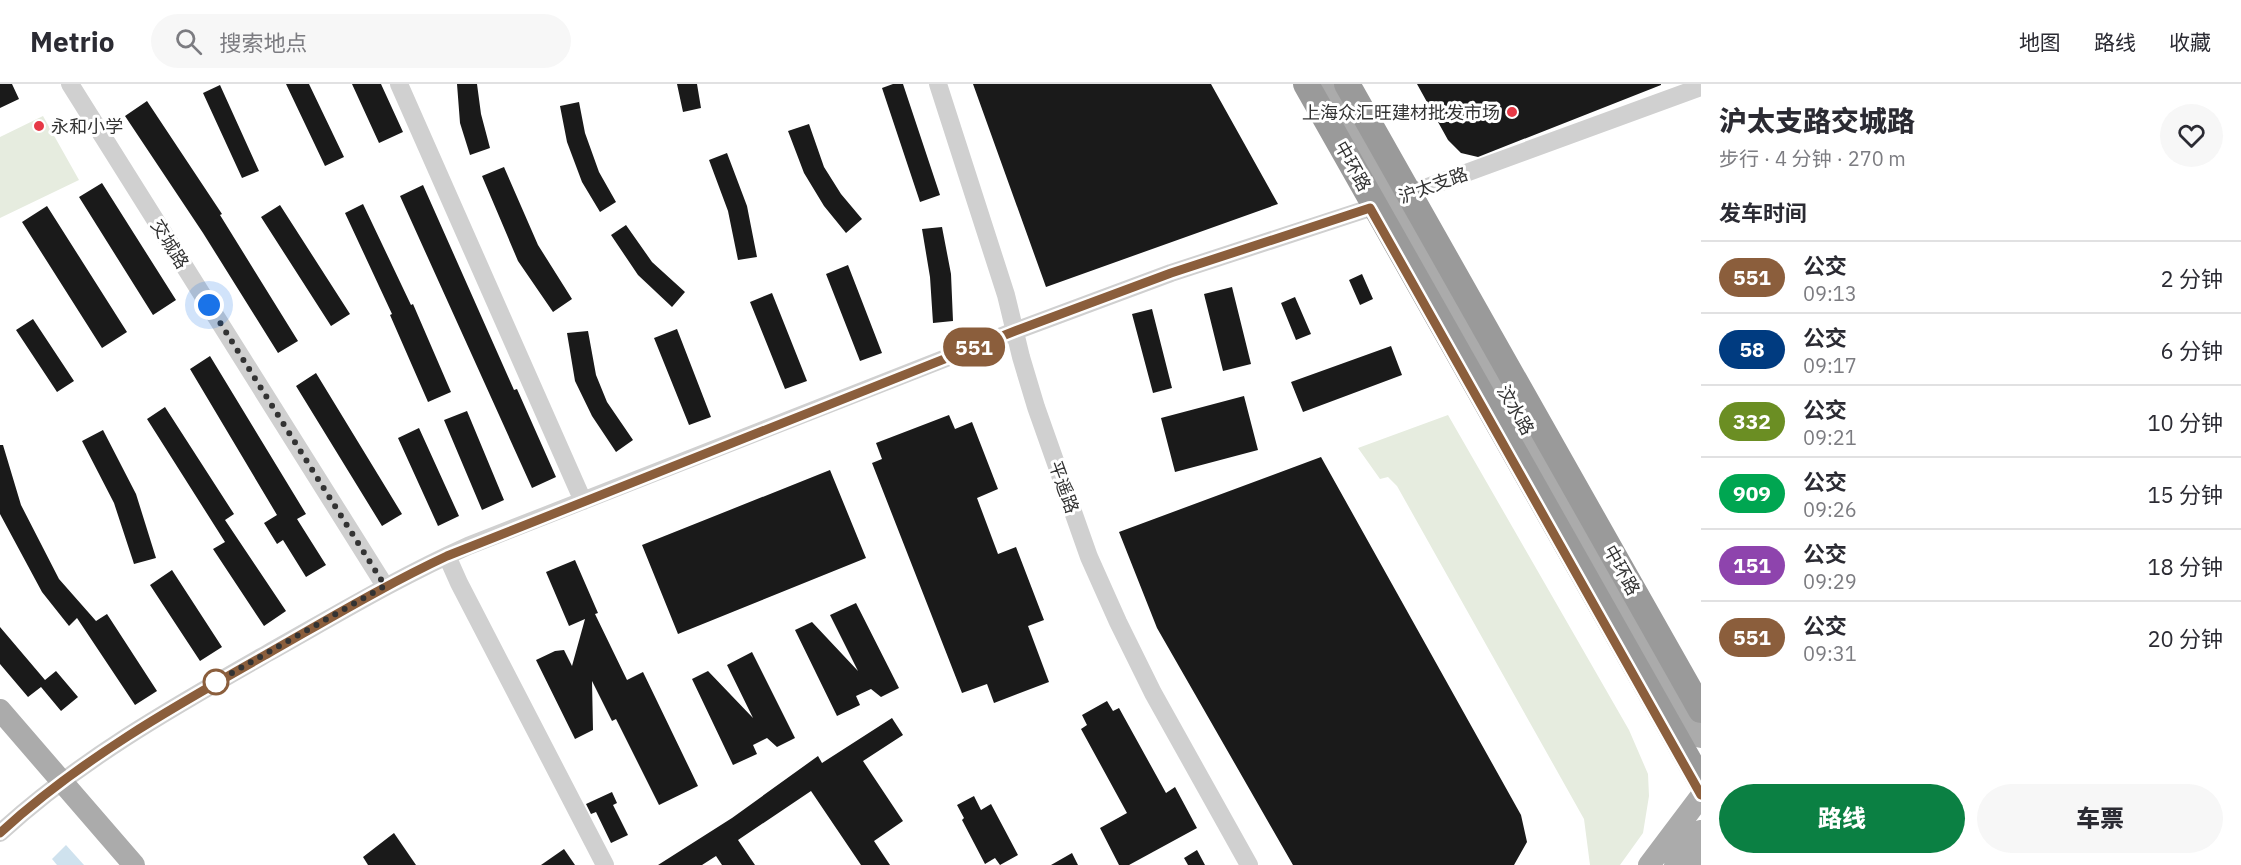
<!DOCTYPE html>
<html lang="zh">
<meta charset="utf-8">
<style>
body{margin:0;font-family:"IBM Plex Sans","Noto Sans SC",sans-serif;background:#f7f7f7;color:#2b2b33;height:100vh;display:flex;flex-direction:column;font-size:22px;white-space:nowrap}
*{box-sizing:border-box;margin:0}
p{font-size:20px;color:#7c7c81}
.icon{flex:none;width:33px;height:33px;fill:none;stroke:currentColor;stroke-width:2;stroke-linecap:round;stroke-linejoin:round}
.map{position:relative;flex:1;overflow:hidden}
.sheet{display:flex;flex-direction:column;background:#fff;width:540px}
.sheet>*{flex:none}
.badge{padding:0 12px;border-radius:20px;font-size:21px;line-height:39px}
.you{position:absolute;width:30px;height:30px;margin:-15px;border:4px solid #fff;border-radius:50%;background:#1a73e8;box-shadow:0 0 0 9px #1a73e833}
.map>.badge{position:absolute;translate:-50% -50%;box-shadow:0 0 0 3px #fff}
h2{padding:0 18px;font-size:22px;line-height:54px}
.round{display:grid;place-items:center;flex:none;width:63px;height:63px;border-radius:32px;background:#f7f7f7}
.headline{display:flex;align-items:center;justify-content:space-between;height:102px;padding:0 18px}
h1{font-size:28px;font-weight:800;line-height:45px}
.cta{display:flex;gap:12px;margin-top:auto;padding:12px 18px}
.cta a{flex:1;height:69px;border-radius:36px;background:#0b8043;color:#fff;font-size:24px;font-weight:800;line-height:69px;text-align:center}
.cta a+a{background:#f7f7f7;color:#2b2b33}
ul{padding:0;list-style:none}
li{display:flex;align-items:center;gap:18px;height:72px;padding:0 18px;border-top:2px solid #e1e1e2}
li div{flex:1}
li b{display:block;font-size:22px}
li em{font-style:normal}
li .badge{min-width:66px;font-weight:700;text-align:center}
header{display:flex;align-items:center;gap:36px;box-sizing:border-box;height:84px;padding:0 30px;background:#fff;border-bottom:2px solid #e1e1e2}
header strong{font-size:28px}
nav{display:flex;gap:33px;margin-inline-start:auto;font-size:21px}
.search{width:420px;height:54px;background:#f7f7f7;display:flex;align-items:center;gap:15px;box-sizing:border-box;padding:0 21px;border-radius:33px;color:#7c7c81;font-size:22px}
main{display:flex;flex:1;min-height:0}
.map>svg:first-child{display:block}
.green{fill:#e6ecdf}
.water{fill:#cfe2ee}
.building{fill:#1a1a1a}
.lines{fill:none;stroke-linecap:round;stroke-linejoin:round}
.minor{stroke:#d0d0d0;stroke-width:18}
.major{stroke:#ababab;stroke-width:22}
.highway-bridge{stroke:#9a9a9a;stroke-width:26}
.line-casing{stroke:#fff;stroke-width:14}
.line{stroke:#8b5e3c;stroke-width:9}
.walk{stroke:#333;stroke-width:6;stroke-dasharray:0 10.8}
.poi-dot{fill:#e63946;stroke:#fff;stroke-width:2}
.stop-dot{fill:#fff;stroke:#8b5e3c;stroke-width:3}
.labels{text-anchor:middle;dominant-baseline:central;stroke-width:6;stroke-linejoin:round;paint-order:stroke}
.poi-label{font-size:18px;fill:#333;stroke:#fff;text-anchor:end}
.street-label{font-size:18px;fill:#333;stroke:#fff}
</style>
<header>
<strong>Metrio</strong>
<div class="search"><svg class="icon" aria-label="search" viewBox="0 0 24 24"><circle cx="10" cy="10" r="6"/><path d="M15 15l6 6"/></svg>搜索地点</div>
<nav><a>地图</a><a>路线</a><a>收藏</a></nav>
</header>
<main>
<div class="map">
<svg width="1701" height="781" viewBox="0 0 1701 781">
<rect width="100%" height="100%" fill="#fff"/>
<path class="green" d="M 43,32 L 79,96 L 0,134 L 0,53 Z
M 1448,331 L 1629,646 L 1648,690 L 1649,712 L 1643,749 L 1620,781 L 1590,781 L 1584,735 L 1397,402 L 1388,393 L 1380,395 L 1358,364 Z"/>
<path class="water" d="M 66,761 L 84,781 L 57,781 L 52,775 Z"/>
<path class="building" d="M 0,0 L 12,0 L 19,15 L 0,24 Z
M 286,0 L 309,0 L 344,73 L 325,82 Z
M 352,0 L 381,0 L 403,48 L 379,59 Z
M 457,0 L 477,0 L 481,30 L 490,64 L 470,71 L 460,39 Z
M 677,0 L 697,0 L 701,24 L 683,28 Z
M 893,0 L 903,0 L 940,111 L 920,118 L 882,4 Z
M 973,0 L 1211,0 L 1278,120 L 1046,203 Z
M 1417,0 L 1661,0 L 1661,1 L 1478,73 L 1461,69 L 1448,56 Z
M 220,1 L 259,87 L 242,94 L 203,9 Z
M 147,17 L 222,130 L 220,131 L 298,257 L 278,269 L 203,149 L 125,32 Z
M 579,18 L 585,49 L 599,88 L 616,118 L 600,128 L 582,98 L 567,58 L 560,22 Z
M 809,40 L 824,83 L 841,110 L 862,135 L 846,149 L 824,122 L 804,89 L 788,47 Z
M 727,69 L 747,122 L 757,173 L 738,176 L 728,127 L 709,76 Z
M 504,83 L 538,161 L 572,215 L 553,228 L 518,177 L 482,92 Z
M 102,99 L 176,216 L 153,231 L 79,113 Z
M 423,101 L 514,306 L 517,305 L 556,393 L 532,404 L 400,112 Z
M 363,120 L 411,221 L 413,220 L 451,308 L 428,318 L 390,231 L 392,230 L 345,129 Z
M 280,121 L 350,230 L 331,242 L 261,133 Z
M 47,122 L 127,248 L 102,264 L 22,138 Z
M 626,141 L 652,178 L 685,208 L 672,223 L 638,191 L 611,151 Z
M 942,143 L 951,190 L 953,237 L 933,239 L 930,193 L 922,145 Z
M 848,181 L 882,269 L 860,277 L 826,190 Z
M 1362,190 L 1373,215 L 1360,221 L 1349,196 Z
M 1232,203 L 1251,280 L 1223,287 L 1204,210 Z
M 772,209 L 807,297 L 785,305 L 750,218 Z
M 1295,213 L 1311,250 L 1296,256 L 1281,219 Z
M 1152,225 L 1172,304 L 1153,309 L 1132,230 Z
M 33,235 L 74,297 L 57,308 L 16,246 Z
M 677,245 L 711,333 L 689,341 L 654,254 Z
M 588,247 L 596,291 L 607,318 L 633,356 L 616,368 L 592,332 L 575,297 L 567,249 Z
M 1391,262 L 1402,291 L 1303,328 L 1291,298 Z
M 210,272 L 306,430 L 297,435 L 326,481 L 306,493 L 283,456 L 277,460 L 264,439 L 277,431 L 190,285 Z
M 316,289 L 402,430 L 382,442 L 296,302 Z
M 1244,312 L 1258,366 L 1175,388 L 1161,334 Z
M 165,323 L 234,430 L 225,436 L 286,527 L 264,542 L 213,465 L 225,458 L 147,335 Z
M 467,327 L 504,416 L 482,426 L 444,336 Z
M 949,331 L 955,345 L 972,338 L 998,405 L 977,414 L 998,470 L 1016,463 L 1044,536 L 1028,542 L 1049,598 L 994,619 L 987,600 L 962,609 L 872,379 L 882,375 L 876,359 Z
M 419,344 L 459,432 L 438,442 L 398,354 Z
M 103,346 L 136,410 L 156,474 L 134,480 L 114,419 L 82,357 Z
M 0,361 L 3,361 L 21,421 L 59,495 L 96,537 L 107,530 L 157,607 L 135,621 L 77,534 L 69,542 L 42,508 L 0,430 Z
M 1321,373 L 1521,731 L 1527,758 L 1514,781 L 1293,781 L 1157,544 L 1119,448 Z
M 830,386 L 866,474 L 678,550 L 642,461 Z
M 575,476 L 598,529 L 595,530 L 627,596 L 643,588 L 698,702 L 659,721 L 616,635 L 612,637 L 592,597 L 593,646 L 575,655 L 536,576 L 555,567 L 564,566 L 572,582 L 585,535 L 569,542 L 546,488 Z
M 172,486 L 222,563 L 200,577 L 150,501 Z
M 856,519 L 899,604 L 881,613 L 871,605 L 856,612 L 860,621 L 837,632 L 795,546 L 812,538 L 858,587 L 830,531 Z
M 0,543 L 45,596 L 56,587 L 78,613 L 61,627 L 41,603 L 28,613 L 0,580 Z
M 752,568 L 795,654 L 777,663 L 767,654 L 753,661 L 757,670 L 733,681 L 692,595 L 708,587 L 753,634 L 727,581 Z
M 1107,617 L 1113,627 L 1119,624 L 1166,709 L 1175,703 L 1197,744 L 1129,781 L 1119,781 L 1100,744 L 1127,729 L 1081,645 L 1087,641 L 1082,631 Z
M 892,634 L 903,651 L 863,677 L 903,737 L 874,757 L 890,781 L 861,781 L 811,707 L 738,756 L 755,781 L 722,781 L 716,772 L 702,781 L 658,781 L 732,734 L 818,672 L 822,679 Z
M 612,708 L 617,719 L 613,721 L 628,751 L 611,759 L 596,728 L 591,730 L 586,720 Z
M 974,712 L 981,726 L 991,720 L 1018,771 L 1000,781 L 995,774 L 985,780 L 962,736 L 964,734 L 957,721 Z
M 394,749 L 416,781 L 368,781 L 363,773 Z
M 564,765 L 575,781 L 541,781 Z
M 1197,766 L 1205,781 L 1188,781 L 1184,774 Z
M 1072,769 L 1078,781 L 1051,781 Z"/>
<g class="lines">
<path class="minor" d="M 70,0 L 385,502
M 399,0 L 583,417
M 938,0 L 1006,211 L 1021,273 L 1036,323 L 1089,473 L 1118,538 L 1153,609 L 1249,781
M 447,472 L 459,499 L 605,781
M 0,749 C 79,676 175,622 268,569 C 334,532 399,493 468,462 L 1015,247 L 1171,189 L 1370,124 L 1701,3"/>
<path class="major" d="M 1328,0 L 1396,115 L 1701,653
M 0,626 L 134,781
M 1649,781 L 1701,712
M 1675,781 L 1701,747
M 1697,781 L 1701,775"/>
<path class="highway-bridge" d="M 1306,0 L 1701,698
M 1347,0 L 1701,626"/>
</g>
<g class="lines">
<defs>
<path id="line" d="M 0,749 C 79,676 175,622 267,570 C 327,536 385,501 447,472 L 1015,247 L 1171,189 L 1370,124 L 1701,711"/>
</defs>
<use href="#line" class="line-casing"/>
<use href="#line" class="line"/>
<path class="walk" d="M 209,221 L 385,502 L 216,598"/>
</g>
<g class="poi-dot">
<circle cx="1512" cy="28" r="6"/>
<circle cx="39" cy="42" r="6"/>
</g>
<circle class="stop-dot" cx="216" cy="598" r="12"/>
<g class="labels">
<g class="poi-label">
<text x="1500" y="28">上海众汇旺建材批发市场</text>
<text x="51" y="42" text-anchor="start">永和小学</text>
</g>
<g class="street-label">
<text transform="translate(1353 82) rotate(61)">中环路</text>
<text transform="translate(1433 101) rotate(-20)">沪太支路</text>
<text transform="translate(170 160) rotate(58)">交城路</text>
<text transform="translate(1516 326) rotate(60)">汶水路</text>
<text transform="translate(1064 403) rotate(70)">平遥路</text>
<text transform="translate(1622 486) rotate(61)">中环路</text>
</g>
</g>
</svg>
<div class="you" style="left:209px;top:221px"></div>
<b class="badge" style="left:974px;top:263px;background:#8b5e3c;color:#fff">551</b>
</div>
<section class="sheet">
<div class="headline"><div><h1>沪太支路交城路</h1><p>步行 · 4 分钟 · 270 m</p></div><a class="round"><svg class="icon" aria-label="heart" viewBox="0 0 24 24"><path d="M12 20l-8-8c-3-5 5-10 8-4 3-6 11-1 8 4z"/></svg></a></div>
<h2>发车时间</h2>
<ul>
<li><span class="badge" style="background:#8b5e3c;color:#fff">551</span><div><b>公交</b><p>09:13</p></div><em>2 分钟</em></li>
<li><span class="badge" style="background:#003b80;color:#fff">58</span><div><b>公交</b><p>09:17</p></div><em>6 分钟</em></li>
<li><span class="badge" style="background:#6b8e23;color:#fff">332</span><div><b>公交</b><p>09:21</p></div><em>10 分钟</em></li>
<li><span class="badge" style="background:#00a651;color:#fff">909</span><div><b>公交</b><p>09:26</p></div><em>15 分钟</em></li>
<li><span class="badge" style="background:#8e44ad;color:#fff">151</span><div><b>公交</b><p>09:29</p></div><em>18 分钟</em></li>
<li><span class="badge" style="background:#8b5e3c;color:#fff">551</span><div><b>公交</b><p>09:31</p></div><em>20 分钟</em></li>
</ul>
<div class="cta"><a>路线</a><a>车票</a></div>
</section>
</main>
